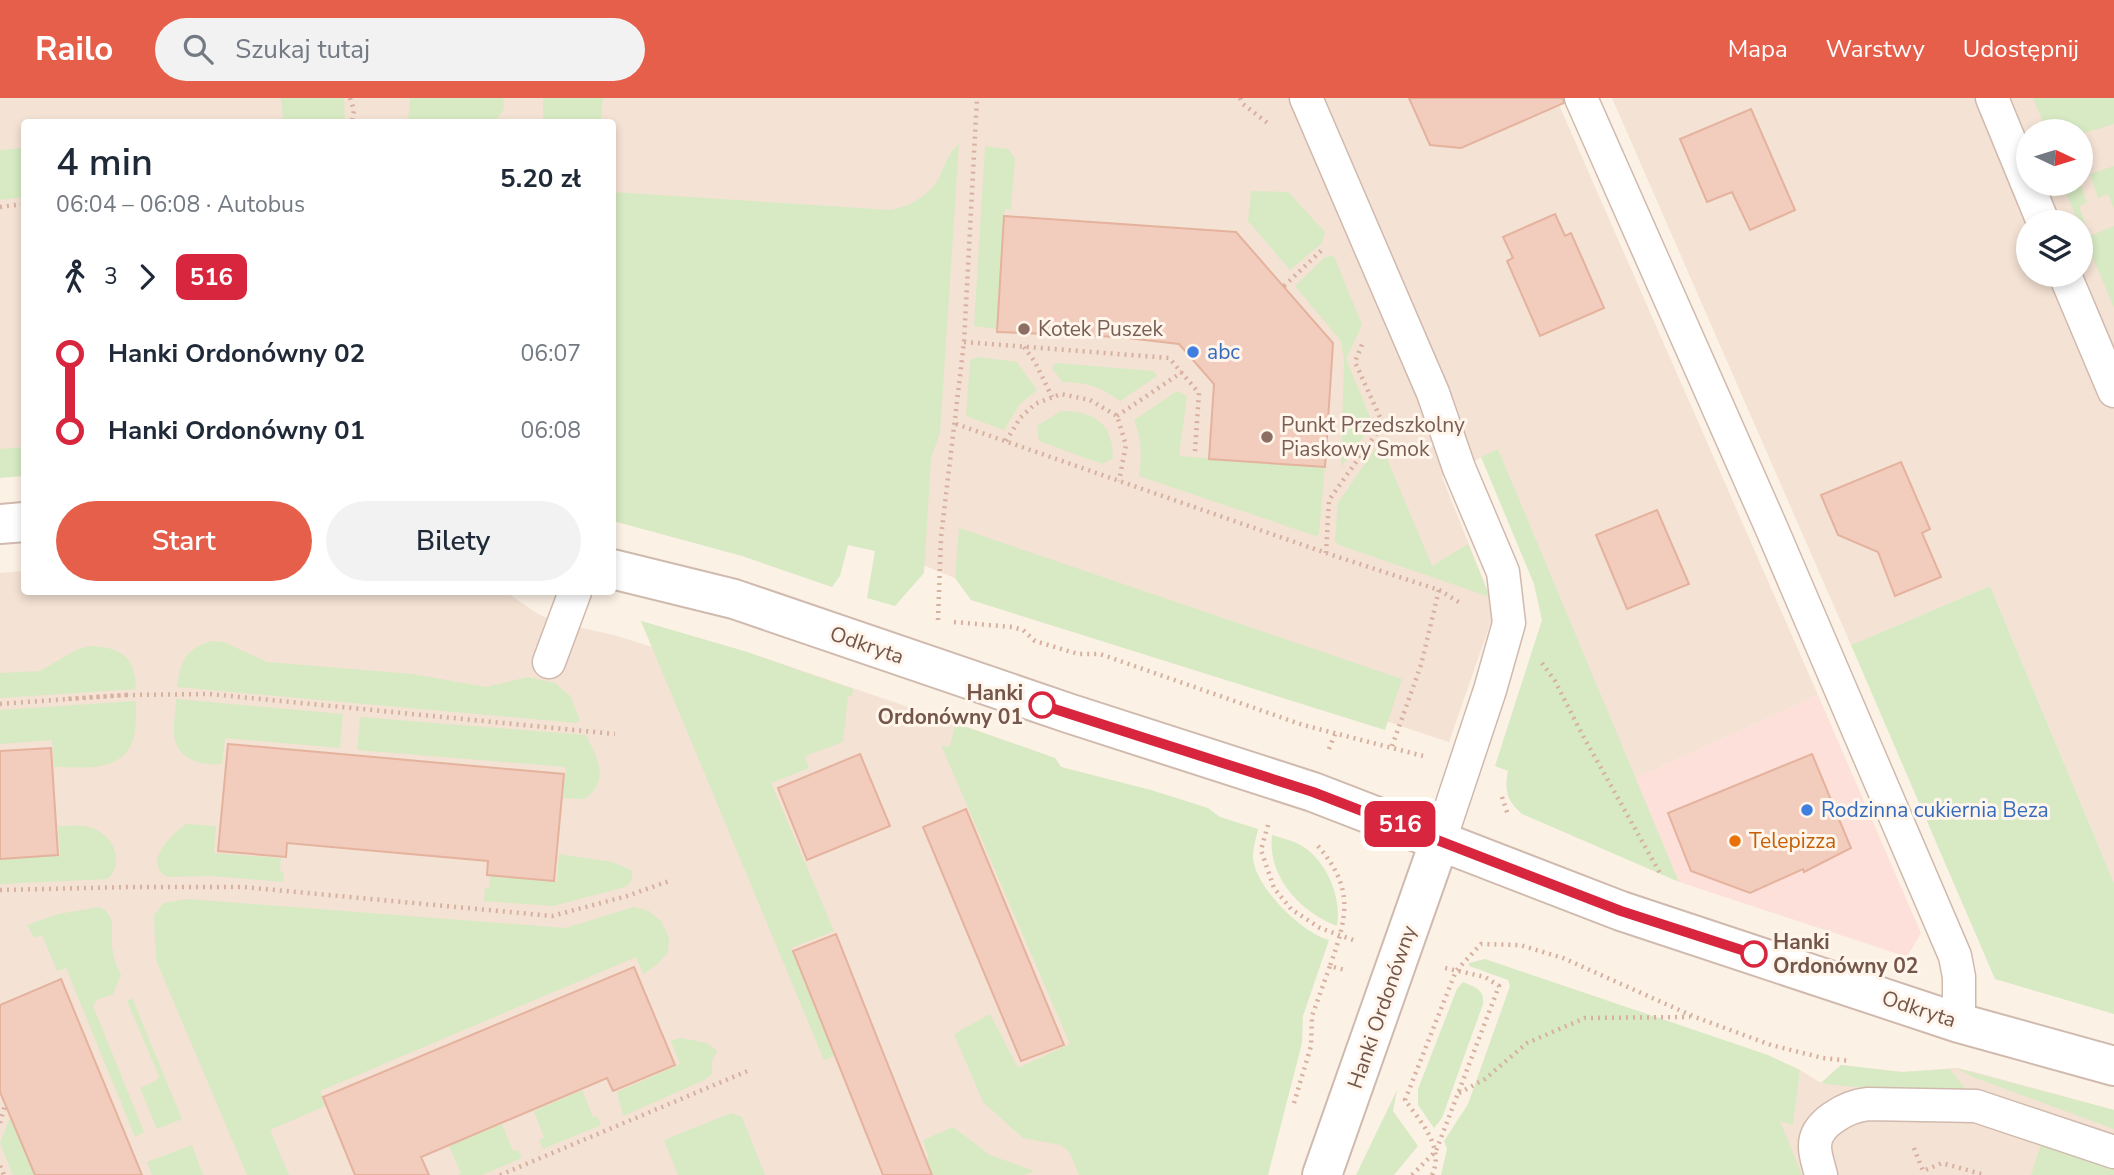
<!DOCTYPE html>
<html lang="pl">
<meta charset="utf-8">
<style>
body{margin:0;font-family:"Nunito Sans",sans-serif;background:#f2f2f3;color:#1f2937;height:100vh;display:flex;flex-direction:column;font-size:26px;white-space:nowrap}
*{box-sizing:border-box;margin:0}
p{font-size:23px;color:#747a83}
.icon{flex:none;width:38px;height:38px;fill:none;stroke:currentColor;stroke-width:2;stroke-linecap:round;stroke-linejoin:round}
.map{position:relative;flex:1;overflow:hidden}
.drawer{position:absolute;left:21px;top:21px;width:595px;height:476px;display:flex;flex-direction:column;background:#fff;border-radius:7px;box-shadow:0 4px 10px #0003}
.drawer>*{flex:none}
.badge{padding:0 14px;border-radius:10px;font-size:24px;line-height:46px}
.needle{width:46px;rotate:94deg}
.fabs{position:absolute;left:2016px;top:21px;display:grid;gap:14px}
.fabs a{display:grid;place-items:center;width:77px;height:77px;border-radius:50%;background:#fff;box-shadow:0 4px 10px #0003;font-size:35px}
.map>.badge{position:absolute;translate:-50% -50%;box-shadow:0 0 0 4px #fff}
.legs{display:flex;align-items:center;gap:10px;height:77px;padding:0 35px;font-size:23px}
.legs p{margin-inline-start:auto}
.headline{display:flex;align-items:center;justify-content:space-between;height:119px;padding:0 35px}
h1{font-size:38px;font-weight:600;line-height:52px}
.action{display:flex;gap:14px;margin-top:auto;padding:14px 35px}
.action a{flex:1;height:80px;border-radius:42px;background:#e65f4b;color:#fff;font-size:28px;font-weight:600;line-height:80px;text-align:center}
.action a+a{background:#f2f2f3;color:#1f2937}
ul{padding:0 35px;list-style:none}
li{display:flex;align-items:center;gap:24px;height:77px;font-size:26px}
li i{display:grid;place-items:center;width:10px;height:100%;margin:0 9px;background:currentColor}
li i::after{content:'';width:18px;height:18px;margin:-9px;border:5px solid;border-radius:50%;background:#fff}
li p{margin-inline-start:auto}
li:first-child i{background:linear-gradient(#0000 50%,currentColor 0)}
li:last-child i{background:linear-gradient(currentColor 50%,#0000 0)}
header{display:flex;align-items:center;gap:42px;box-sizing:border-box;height:98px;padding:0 35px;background:#e65f4b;color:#fff}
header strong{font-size:33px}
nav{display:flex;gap:38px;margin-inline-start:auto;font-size:24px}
.search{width:490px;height:63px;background:#f2f2f3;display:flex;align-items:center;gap:18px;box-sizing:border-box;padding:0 24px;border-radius:38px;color:#747a83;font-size:26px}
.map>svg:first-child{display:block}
.residential{fill:#f4e2d4;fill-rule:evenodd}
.commercial{fill:#fde0d9}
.green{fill:#d7eac3}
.building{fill:#f2cdbd;stroke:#e4b29d;stroke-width:2}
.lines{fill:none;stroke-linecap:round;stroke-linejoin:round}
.service-casing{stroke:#d0baae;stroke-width:35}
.minor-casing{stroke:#d0baae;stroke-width:42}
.path{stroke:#d7b0a0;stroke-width:4.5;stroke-dasharray:2 5;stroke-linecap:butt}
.service{stroke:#fff;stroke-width:32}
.minor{stroke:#fff;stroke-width:38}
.line-1-casing{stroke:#fff;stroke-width:16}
.line-1{stroke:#d7263d;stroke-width:10}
.education-dot{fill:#8d6e63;stroke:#fff5eb;stroke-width:2.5}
.shop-dot{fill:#3f7fe0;stroke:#fff5eb;stroke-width:2.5}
.stop-1-dot{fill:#fff;stroke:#d7263d;stroke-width:3.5}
.food-dot{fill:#e8710a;stroke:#fff5eb;stroke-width:2.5}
.labels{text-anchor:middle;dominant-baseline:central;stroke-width:6;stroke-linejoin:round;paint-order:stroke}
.education-label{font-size:21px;fill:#785e54;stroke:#fff5eb;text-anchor:start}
.shop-label{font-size:21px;fill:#366cbe;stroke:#fff5eb;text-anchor:start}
.street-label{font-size:21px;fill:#75564a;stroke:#fff5eb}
.stop-label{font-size:21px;font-weight:bold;fill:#75564a;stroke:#fff5eb;text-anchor:end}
.food-label{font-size:21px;fill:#c56008;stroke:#fff5eb;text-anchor:start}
</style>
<header>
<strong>Railo</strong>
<div class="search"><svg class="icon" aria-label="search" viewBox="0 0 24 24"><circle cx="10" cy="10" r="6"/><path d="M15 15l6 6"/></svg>Szukaj tutaj</div>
<nav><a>Mapa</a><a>Warstwy</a><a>Udostępnij</a></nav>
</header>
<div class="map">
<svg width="2114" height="1077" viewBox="0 0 2114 1077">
<rect width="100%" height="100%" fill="#fcf1e5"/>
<path class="residential" d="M 0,0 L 1556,0 L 1818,597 L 1634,681 L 1498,351 L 1442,379 L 1490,499 L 1494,515 L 1449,644 L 955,480 L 871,446 L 613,405 L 612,24 L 24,24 L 24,367 L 0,370 Z
M 1612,0 L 2114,0 L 2114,785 L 1990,488 L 1851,547 ZM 2028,33 L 2081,33 L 2081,86 L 2028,86 ZM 2028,124 L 2081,124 L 2081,177 L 2028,177 Z
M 24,473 L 24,494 L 506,494 L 538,516 L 559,525 L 614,537 L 652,549 L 641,523 L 747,554 L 955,625 L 1055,660 L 1061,669 L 1201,708 L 1302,945 L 1255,1077 L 0,1077 L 0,475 Z
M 1570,947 L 1793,1026 L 1800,972 L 1821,985 L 1841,967 L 1902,974 L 1956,970 L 1975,974 L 2114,1012 L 2114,1077 L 1452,1077 Z"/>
<path class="commercial" d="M 1818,597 L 1921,835 L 1907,859 L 1679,784 L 1634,681 Z"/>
<path class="green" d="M 281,0 L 344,0 L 345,24 L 283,24 Z
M 410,0 L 503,0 L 504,11 L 495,24 L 408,24 Z
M 543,0 L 603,0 L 601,24 L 543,24 Z
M 2033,0 L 2114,0 L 2114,26 L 2081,36 L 2081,33 L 2047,33 Z
M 959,46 L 940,335 L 931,360 L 924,475 L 895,508 L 867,500 L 875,453 L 848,447 L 840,478 L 832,489 L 742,458 L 613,423 L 613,94 L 891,112 C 908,109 927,99 937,83 C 945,70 946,57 959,46 Z
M 985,48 L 1008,51 L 1015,60 L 1011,112 L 1005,111 L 1004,118 L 997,231 L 974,228 Z
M 24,50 L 24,99 L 0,102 L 0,52 Z
M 2114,68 L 2114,111 L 2108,96 L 2098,100 L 2090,76 Z
M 2071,86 L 2080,86 L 2087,104 L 2079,109 L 2090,138 L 2114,128 L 2114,210 L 2081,131 L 2081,124 L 2078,124 L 2064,91 Z
M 1251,93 L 1288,94 L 1325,134 L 1322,145 L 1290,172 L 1248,123 Z
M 1334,158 L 1362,227 L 1346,261 L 1373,326 L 1341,369 L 1344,261 L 1341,243 L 1295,188 L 1325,159 Z
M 979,259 L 1017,264 L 1037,292 L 1019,307 L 1004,332 L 966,318 L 970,262 Z
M 1056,265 L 1154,273 L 1157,278 L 1120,303 C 1102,289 1085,284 1062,284 L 1052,270 Z
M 1177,293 L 1187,298 L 1179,358 L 1325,369 L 1319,435 L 1316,438 L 1139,378 C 1142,357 1142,342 1134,322 Z
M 1061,313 C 1094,313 1113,325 1113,360 L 1102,366 L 1039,343 L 1037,328 Z
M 1380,344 L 1432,468 L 1468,446 L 1490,499 L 1339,447 L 1335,443 L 1338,405 Z
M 24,349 L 24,378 L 0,380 L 0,351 Z
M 1498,351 L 1679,784 L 1522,716 C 1507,703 1504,693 1508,673 L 1495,668 L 1542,522 L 1534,486 L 1481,359 Z
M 959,430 L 1402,581 L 1385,632 L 971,502 L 955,480 Z
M 1990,488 L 2114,785 L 2114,916 L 1995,881 L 1851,547 Z
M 641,523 L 747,554 L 853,591 L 852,599 L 848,598 L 843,644 L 805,658 L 809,670 L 771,685 L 834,833 L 791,850 L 834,958 L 824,962 Z
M 211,543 L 224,544 L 267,564 L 412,576 L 486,589 L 528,579 L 555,585 L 570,598 L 580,622 L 576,625 L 177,589 C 181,563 184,552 211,543 Z
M 90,548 C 121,550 135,557 136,591 L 0,600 L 0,575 L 40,573 L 76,552 Z
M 176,601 L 343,616 L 340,650 L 225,640 L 222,666 C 204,668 180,663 175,642 C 172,630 176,613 176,601 Z
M 136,603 C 135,615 137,631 133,642 C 121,676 82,669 54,669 L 52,642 L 0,646 L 0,612 Z
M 360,619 L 586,637 C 598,662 610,681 585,701 L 563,700 L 566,669 L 357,652 Z
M 955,625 L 1055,660 L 1061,669 L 1151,692 L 1208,710 L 1220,719 L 1258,731 C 1256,740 1253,750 1253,759 C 1254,788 1302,835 1329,842 L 1303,918 L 1302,945 L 1268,1077 L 1079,1077 L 1070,1055 L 1061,1047 L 1023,1040 L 983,1004 L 954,936 L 990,916 L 1018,970 L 1070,946 L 941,647 L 950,649 Z
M 186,726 L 216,728 L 214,755 L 281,760 L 280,774 L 284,775 L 283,784 L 212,778 L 168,779 C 141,765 172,736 186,726 Z
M 58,728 C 68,728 82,726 92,730 C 114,738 125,764 108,781 L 0,786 L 0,761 L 60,756 Z
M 1272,737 C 1281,740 1291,742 1299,746 C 1326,761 1342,798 1337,828 C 1300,814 1267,778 1272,737 Z
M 559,756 L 612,764 L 631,772 C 634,780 632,784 625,789 L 553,808 L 484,803 L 485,790 L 489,790 L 490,778 L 557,783 Z
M 188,801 L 565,830 L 634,809 L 649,813 L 661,823 L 669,839 L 668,854 L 658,866 L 643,876 L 636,859 L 320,993 L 325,1008 L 270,1032 L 289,1077 L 247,1077 L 156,862 L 154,817 L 164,805 Z
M 99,809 C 118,817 110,833 112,849 C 113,859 116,868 121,877 L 113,896 L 97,902 L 93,908 L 144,1034 L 135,1039 L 66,870 L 57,873 L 42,837 L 34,840 L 27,827 L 58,816 Z
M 1485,861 L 1768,957 L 1800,972 L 1793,1027 L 1780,1023 L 1802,1077 L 1441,1077 L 1447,1051 L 1444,1043 L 1468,1006 L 1510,888 L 1508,882 L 1469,868 L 1469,865 Z
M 1463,884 C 1474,889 1485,891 1483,906 L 1442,1020 L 1434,1030 L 1418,1007 L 1418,991 L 1457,891 Z
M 132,900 L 182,1021 L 157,1031 L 140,990 L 156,983 L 159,978 L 127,903 Z
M 680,940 L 707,945 L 717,953 L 712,964 L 712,976 L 704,982 L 623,1018 L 617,994 L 680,966 L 671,943 Z
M 1841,967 L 1902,974 L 1950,971 L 1966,992 L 1965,994 C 1916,989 1869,993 1821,985 Z
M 1956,970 L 2114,1012 L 2114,1031 L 1973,979 Z
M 582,992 L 593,1019 L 597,1018 L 601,1027 L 543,1051 L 539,1042 L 544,1040 L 534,1013 Z
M 1397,992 L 1393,1013 L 1418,1048 L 1394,1077 L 1356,1077 Z
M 12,1015 L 38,1077 L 13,1077 L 0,1045 Z
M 731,1015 L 742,1019 L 765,1077 L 678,1077 L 664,1042 Z
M 502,1026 L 513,1053 L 518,1052 L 522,1060 L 482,1077 L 458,1077 L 461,1075 L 449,1048 Z
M 953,1029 L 990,1057 L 1034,1073 L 1024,1077 L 888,1077 L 929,1060 L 923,1042 Z
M 2041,1046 L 2114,1071 L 2114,1077 L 2031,1077 Z
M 192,1047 L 203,1077 L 152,1077 L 147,1064 Z"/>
<path class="building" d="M 1409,0 L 1563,0 L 1564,5 L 1461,50 L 1430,47 Z
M 1751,11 L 1795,112 L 1750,132 L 1732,94 L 1707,104 L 1680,41 Z
M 1555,116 L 1565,138 L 1571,135 L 1604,210 L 1540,238 L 1507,163 L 1513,160 L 1503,139 Z
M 1004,118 L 1236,134 L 1333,245 L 1325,369 L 1209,361 L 1214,286 L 1179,246 L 1119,239 L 997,234 Z
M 1901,364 L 1930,431 L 1922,435 L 1941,479 L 1895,498 L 1878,454 L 1838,437 L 1821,397 Z
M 1657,412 L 1689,486 L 1627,511 L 1596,437 Z
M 228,646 L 564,676 L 554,783 L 487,777 L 488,763 L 287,745 L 286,759 L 218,753 Z
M 51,650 L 58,757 L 0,761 L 0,653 Z
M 860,656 L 890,728 L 807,762 L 778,690 Z
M 1812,656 L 1851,750 L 1804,774 L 1803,771 L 1750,795 L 1691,773 L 1668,715 Z
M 966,711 L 1064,947 L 1021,963 L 923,729 Z
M 836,836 L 884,957 L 932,1077 L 883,1077 L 793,853 Z
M 634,869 L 675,967 L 613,993 L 607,980 L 421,1059 L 429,1077 L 355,1077 L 323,999 Z
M 61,881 L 142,1077 L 35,1077 L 0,994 L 0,907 Z"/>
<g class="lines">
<defs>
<path id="service" d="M 1306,0 L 1433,295 L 1459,370 L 1503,474 L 1509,525 L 1490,592 L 1440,742
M 1581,0 L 1771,429 L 1955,858 L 1959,879 L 1959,925
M 1992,0 L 2043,124
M 2065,177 L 2114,293
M 549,564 L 575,494
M 1821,1077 C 1819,1068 1815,1058 1815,1049 C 1814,1025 1848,1008 1868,1006 L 1976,1008 L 2114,1054"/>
<path id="minor" d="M 0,426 L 24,424
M 612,471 L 734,501 L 1068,615 L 1313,694 L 1621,813 L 1959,925 L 2114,968
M 1322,1077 L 1440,742"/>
</defs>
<use href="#service" class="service-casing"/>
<use href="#minor" class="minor-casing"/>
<path class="path" d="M 350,0 L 354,12 L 352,24
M 1240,0 L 1243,6 L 1270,27
M 0,109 L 24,106
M 1284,188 L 1324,150
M 964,244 L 1169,260 L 1199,295 L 1195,353
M 1024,249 L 1035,264 L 1052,299
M 1117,318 L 1182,274
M 956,326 L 1326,455 L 1439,492 L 1421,567 L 1391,651
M 1006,343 L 1020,320 L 1035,306 L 1061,296 L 1090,302 L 1117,318 L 1126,347 L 1119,383
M 1326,455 L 1329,402 L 1383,326 L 1355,264 L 1363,244
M 1439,492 L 1462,506
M 938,522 L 941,439 L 964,244 L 977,0
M 954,524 L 1012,529 L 1023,532 L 1035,543 L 1078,556 L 1100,556 L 1303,627 L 1423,658
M 1542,565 L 1555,583 L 1582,636 L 1661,777
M 126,597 L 210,596 L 615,636
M 0,606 L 126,597 L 64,601
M 1329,651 L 1335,636
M 1502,699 L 1508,717
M 1268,727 L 1261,752 L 1274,790 L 1291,811 L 1320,830 L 1356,843
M 1318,748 C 1355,791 1347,819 1330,868 L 1345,872
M 0,792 L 131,789 L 243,789 L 552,818 L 627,798 L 672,782
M 1459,995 L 1485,981 L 1527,945 L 1585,920 L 1690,919
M 1294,1005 L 1311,948 L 1312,918 L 1330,868
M 0,1025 L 5,1007
M 1914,1050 L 1923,1073 L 1942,1065 L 1985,1077
M 0,1068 L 4,1077
M 500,1077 L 750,972
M 1412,1077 L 1436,1053 L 1499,888 L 1485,879 L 1445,870
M 1432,1077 C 1445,1049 1420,1023 1405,1002 L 1456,873 L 1481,846 L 1520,847 L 1563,860 L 1695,919 L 1771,947 L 1823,960 L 1850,963"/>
<use href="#service" class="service"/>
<use href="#minor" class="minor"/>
</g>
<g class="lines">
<defs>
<path id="line-1" d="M 1042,607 L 1313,694 L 1621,813 L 1754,856"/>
</defs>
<use href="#line-1" class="line-1-casing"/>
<use href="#line-1" class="line-1"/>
</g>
<g class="education-dot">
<circle cx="1024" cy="231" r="7"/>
<circle cx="1267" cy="339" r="7"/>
</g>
<g class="shop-dot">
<circle cx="1193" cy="254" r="7"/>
<circle cx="1807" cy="712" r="7"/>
</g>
<g class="stop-1-dot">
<circle cx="1042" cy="607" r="12"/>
<circle cx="1754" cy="856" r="12"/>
</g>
<circle class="food-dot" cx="1735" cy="743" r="7"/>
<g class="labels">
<g class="education-label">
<text x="1038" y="231">Kotek Puszek</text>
<text x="1281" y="327">Punkt Przedszkolny<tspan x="1281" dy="24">Piaskowy Smok</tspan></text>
</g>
<g class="shop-label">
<text x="1207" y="254">abc</text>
<text x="1821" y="712">Rodzinna cukiernia Beza</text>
</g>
<g class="street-label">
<text transform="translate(867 547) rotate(19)">Odkryta</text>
<text transform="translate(1382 909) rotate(-71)">Hanki Ordonówny</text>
<text transform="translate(1919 911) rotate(18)">Odkryta</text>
</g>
<g class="stop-label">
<text x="1023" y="595">Hanki<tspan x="1023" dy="24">Ordonówny 01</tspan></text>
<text x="1773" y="844" text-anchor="start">Hanki<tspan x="1773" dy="24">Ordonówny 02</tspan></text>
</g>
<g class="food-label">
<text x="1749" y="743">Telepizza</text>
</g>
</g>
</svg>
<div class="fabs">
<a><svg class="needle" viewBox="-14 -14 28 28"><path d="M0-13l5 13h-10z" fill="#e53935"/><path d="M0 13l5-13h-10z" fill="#747a83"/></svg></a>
<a><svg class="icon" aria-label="layers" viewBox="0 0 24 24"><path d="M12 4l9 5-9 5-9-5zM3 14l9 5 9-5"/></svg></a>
</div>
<b class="badge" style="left:1400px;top:726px;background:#d7263d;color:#fff">516</b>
<section class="drawer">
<div class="headline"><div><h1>4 min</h1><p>06:04 – 06:08 · Autobus</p></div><b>5.20 zł</b></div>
<div class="legs"><svg class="icon" aria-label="walk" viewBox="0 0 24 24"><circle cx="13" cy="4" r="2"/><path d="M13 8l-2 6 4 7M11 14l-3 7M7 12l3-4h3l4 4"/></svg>3<svg class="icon" aria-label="forward" viewBox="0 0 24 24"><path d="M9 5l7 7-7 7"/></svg><b class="badge" style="background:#d7263d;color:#fff">516</b></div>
<ul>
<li><i style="color:#d7263d"></i><b>Hanki Ordonówny 02</b><p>06:07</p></li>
<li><i style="color:#d7263d"></i><b>Hanki Ordonówny 01</b><p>06:08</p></li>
</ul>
<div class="action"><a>Start</a><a>Bilety</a></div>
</section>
</div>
